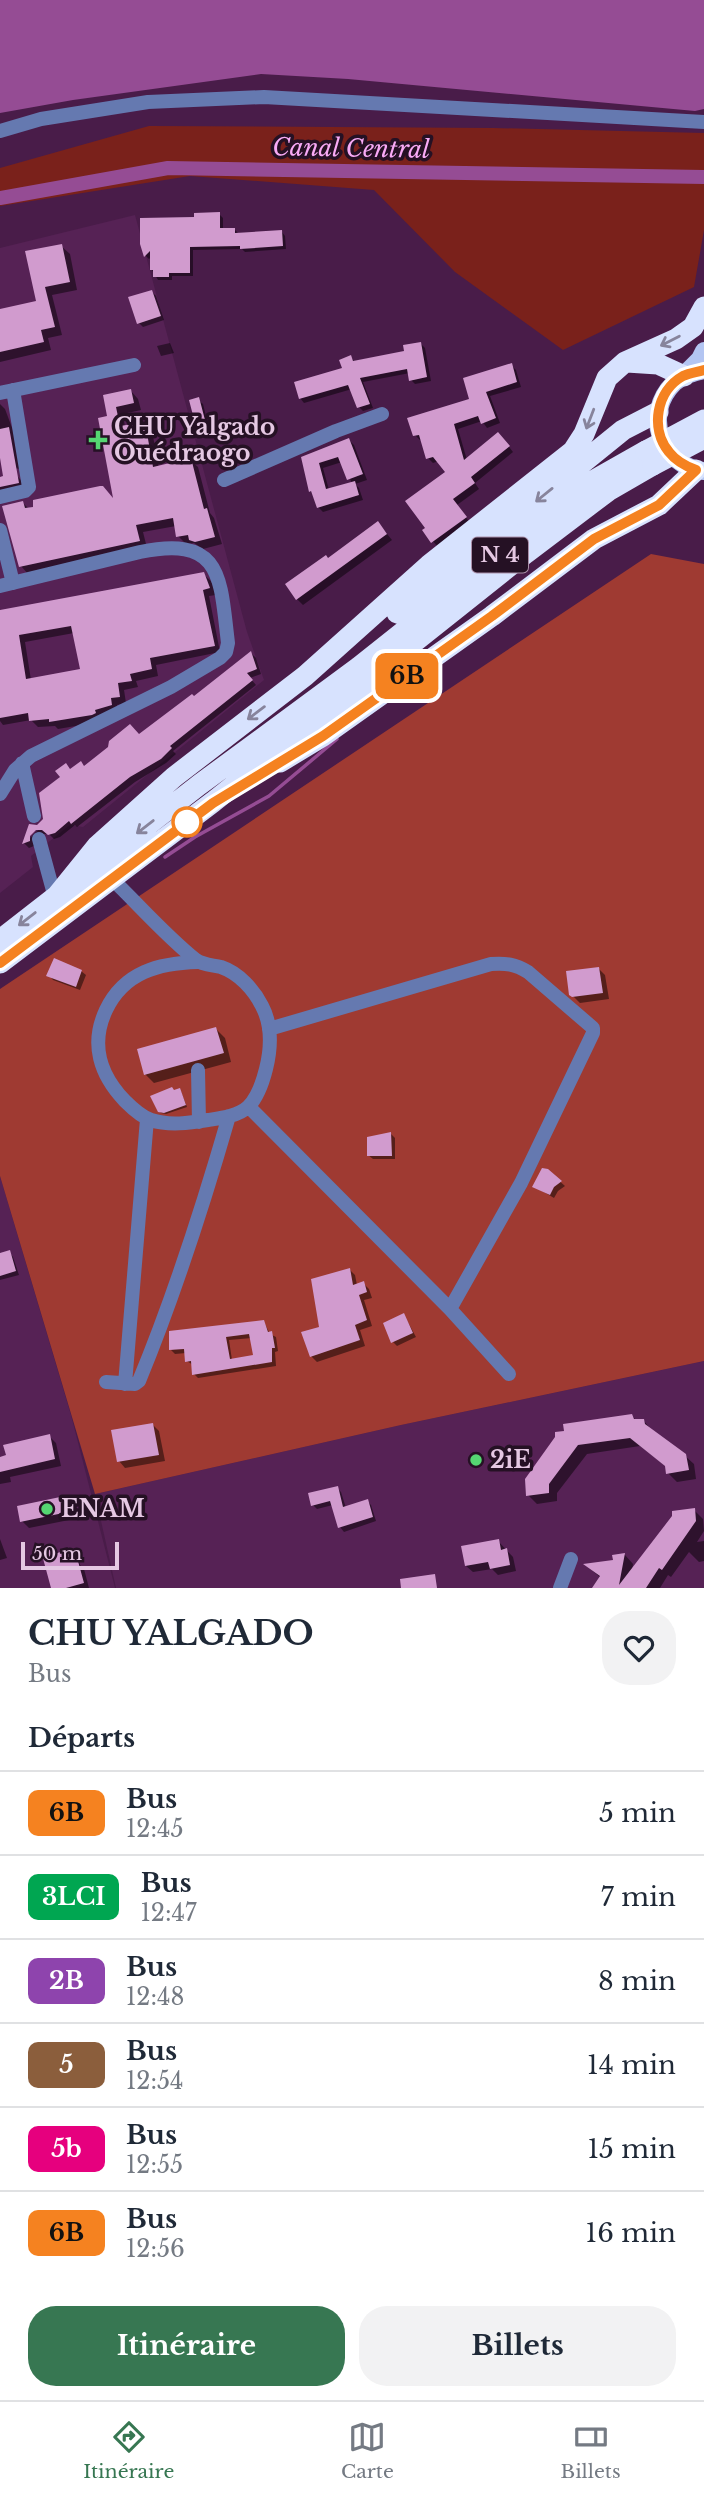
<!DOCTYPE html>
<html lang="fr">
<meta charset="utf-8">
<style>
body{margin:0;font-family:"Libre Baskerville",serif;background:#f2f2f3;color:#1f2937;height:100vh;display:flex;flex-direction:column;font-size:26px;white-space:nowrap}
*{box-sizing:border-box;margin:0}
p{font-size:23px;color:#747a83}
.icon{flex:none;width:38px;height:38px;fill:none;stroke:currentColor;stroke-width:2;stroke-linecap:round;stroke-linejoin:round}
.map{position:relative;height:1588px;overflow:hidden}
.details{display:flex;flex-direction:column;background:#fff;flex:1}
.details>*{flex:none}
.badge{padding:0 14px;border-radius:10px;font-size:24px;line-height:46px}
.scale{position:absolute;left:21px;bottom:18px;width:98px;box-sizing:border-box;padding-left:7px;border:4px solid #e5c8e3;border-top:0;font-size:19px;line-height:24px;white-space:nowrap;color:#e5c8e3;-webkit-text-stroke:5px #251124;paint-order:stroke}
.map>.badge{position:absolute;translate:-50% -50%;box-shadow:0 0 0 4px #fff}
h2{padding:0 28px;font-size:26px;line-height:63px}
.round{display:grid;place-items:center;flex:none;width:74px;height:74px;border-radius:28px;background:#f2f2f3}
.headline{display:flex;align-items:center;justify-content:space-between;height:119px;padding:0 28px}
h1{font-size:33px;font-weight:700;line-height:52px}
.action{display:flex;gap:14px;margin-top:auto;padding:14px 28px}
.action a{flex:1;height:80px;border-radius:28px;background:#377752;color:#fff;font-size:28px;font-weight:700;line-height:80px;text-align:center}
.action a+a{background:#f2f2f3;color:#1f2937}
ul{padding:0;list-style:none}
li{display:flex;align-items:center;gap:21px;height:84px;padding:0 28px;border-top:2px solid #e0e1e3}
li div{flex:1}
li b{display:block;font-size:26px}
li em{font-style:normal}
li .badge{min-width:77px;font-weight:700;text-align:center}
.menu{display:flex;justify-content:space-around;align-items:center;height:98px;border-top:2px solid #e0e1e3;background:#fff;font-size:19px;color:#747a83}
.menu a{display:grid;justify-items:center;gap:4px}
.menu .selected{color:#377752}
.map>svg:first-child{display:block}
.built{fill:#562255}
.green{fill:#7a211b}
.forest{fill:#9f3a32}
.water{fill:#954c94}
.shadow{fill:#0007;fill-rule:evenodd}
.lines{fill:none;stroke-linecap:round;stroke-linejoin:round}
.stream{stroke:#954c94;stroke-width:3.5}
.canal{stroke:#954c94;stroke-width:14}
.building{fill:#d19bce;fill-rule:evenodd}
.minor{stroke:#6579b0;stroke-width:14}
.major{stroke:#b3c5f2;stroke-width:18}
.highway{stroke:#d7e2fe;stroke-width:21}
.highway-bridge{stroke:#d7e2fe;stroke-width:21}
.oneway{stroke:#87849c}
.line-casing{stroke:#fff;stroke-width:16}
.line{stroke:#f58220;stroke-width:10}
.poi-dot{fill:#55d672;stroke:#251124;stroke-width:2.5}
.stop-dot{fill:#fff;stroke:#f58220;stroke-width:3.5}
.labels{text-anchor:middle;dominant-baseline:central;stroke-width:7;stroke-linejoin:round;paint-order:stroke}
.shield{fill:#251124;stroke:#ab91aa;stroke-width:2}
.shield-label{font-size:21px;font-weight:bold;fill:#e5c8e3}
.poi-label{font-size:23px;font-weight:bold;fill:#e5c8e3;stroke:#251124;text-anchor:start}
.water-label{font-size:24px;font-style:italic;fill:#f9aaf6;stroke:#251124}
</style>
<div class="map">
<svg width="704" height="1588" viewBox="0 0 704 1588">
<rect width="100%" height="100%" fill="#491c49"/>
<path class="built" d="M 135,215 L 247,632 L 264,680 L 83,827 L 70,825 L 31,856 L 33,867 L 0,893 L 0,248 Z
M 0,1176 L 71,1415 L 115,1588 L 0,1588 Z
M 704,1361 L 704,1588 L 116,1588 L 95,1494 L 401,1425 Z"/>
<path class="green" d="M 149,126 L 493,128 L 704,133 L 704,230 L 694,287 L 563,350 L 455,272 L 374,190 L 190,176 L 0,206 L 0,168 Z"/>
<path class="forest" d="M 651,554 L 704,564 L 704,1361 L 401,1425 L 95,1494 L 0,1176 L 0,989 Z"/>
<path class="water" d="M 0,0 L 704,0 L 704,109 L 695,111 L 348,79 L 261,74 L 73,100 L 0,113 Z"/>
<path class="shadow" d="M 219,214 L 223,218 L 223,230 L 234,229 L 238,233 L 282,232 L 285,236 L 286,249 L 245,252 L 242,249 L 193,250 L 193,276 L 172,276 L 172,280 L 158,280 L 152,270 L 152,256 L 149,259 L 146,256 L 142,243 L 196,218 Z
M 61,246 L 70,254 L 77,290 L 52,295 L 62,335 L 48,338 L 51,350 L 0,362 L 0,311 L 38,302 Z
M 152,292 L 156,296 L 164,320 L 143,327 L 139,323 Z
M 170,343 L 174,353 L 161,356 L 157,346 Z
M 421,344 L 425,348 L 431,381 L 415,384 L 411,380 L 410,373 L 363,382 L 373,408 L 363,411 L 359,407 L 352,389 L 304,403 L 300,398 L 344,369 L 350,357 L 354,361 L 406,352 Z
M 511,365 L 516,370 L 521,387 L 490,396 L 500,423 L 487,428 L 482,421 L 458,429 L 467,460 L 503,439 L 513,452 L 475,483 L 479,489 L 457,505 L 470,523 L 438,547 L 424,531 L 447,473 L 439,461 L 433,463 L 428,458 L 422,440 L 420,440 L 415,435 L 471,400 Z
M 131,391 L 138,399 L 141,410 L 123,414 L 125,427 L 144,424 L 152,431 L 159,468 L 190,460 L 198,467 L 210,513 L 214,518 L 222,544 L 203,549 L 194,543 L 186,544 L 178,536 L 176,526 L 143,532 L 147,548 L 28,574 L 21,566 L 23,503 L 29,509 L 115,502 L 109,418 L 105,397 Z
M 198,400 L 203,404 L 208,424 L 200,426 L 196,422 Z
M 0,404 L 5,409 L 14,433 L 20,469 L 8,467 L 0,458 Z
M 349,440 L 354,445 L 367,480 L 355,484 L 359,488 L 363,500 L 323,512 L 318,507 L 311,491 L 303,458 ZM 342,462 L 352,483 L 329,490 L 323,468 Z
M 16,475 L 21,480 L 23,487 L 0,494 L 0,478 Z
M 383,529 L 392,540 L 303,605 L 297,599 L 329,560 Z
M 203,574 L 211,581 L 216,593 L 216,595 L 209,596 L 220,652 L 156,665 L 158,676 L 136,681 L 138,687 L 124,690 L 126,703 L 117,705 L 118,712 L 99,722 L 58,729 L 55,726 L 38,727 L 31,720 L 3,725 L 0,721 L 0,611 ZM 74,633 L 82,671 L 31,680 L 25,642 Z
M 251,653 L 256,658 L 261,674 L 250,678 L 256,685 L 173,751 L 176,754 L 166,763 L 135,782 L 77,827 L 75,825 L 60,837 L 54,839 L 49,834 L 41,834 L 34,846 L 29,848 L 24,843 L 30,826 L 37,827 L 45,820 L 71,771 L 85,768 L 139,736 L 194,699 ZM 35,828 L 40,828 L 29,839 L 27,837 Z
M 599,969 L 605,975 L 609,999 L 580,1003 L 571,994 Z
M 81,971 L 86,975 L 80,990 L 53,980 L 49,975 Z
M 216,1029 L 225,1038 L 231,1062 L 154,1083 L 145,1074 Z
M 174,1090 L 181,1092 L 187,1107 L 166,1114 L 161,1113 L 159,1111 Z
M 391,1134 L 395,1138 L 395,1159 L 373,1159 L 368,1155 Z
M 547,1170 L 565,1186 L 558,1191 L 554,1198 L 534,1186 Z
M 9,1252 L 13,1257 L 19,1275 L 0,1280 L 0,1255 Z
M 350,1270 L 355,1275 L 357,1285 L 363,1283 L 369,1289 L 372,1298 L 364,1300 L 372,1326 L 360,1330 L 365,1346 L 317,1362 L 311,1356 L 321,1328 Z
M 404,1315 L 416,1337 L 397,1346 L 393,1342 Z
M 264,1322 L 270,1334 L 276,1337 L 278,1351 L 275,1352 L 276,1366 L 198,1378 L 194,1374 L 193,1365 L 187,1361 L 186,1353 L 175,1354 L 171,1350 ZM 252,1338 L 255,1356 L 232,1360 L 229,1340 Z
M 632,1416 L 637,1421 L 644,1421 L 653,1432 L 684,1455 L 694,1464 L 696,1479 L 677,1482 L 668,1473 L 667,1467 L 640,1446 L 587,1454 L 557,1493 L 557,1501 L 537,1504 L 528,1495 L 557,1437 Z
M 153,1425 L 159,1431 L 165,1461 L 125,1468 L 119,1461 Z
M 49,1436 L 56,1443 L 61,1466 L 10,1477 L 11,1482 L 0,1484 L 0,1458 Z
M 337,1488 L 341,1492 L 346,1508 L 367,1501 L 371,1505 L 376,1521 L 344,1532 L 340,1527 L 333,1505 L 317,1509 L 313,1505 Z
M 64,1498 L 71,1505 L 74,1519 L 29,1528 L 22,1521 Z
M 694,1510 L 703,1519 L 704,1531 L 697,1542 L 704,1541 L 704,1561 L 699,1562 L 689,1552 L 671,1577 L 668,1575 L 660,1588 L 601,1588 L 601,1578 L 587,1566 L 616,1562 L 614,1557 L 625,1555 L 633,1564 L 632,1571 Z
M 0,1539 L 7,1558 L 0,1560 Z
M 498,1541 L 513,1557 L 516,1571 L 498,1575 L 492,1569 L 473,1572 L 466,1566 Z
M 56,1550 L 59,1554 L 72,1551 L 78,1557 L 80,1565 L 84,1569 L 89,1588 L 52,1588 Z"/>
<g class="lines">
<path class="stream" d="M 165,857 L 195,837 L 269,796 L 337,739"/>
<path class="canal" d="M 0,198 L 168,168 L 704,177"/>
</g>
<path class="building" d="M 220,212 L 220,228 L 235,228 L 235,233 L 282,230 L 283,246 L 240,249 L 240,246 L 190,247 L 190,273 L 169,273 L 169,277 L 153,277 L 153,270 L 150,270 L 150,251 L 144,257 L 140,244 L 140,218 L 194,217 L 194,213 Z
M 62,244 L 70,282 L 45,287 L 55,327 L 41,330 L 44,342 L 0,352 L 0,309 L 36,301 L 25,251 Z
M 152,290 L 161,316 L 137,324 L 128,297 Z
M 421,342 L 427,377 L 409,381 L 407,369 L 360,378 L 370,404 L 357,408 L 348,385 L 299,399 L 294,382 L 342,368 L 339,360 L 351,355 L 353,361 L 404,351 L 403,345 Z
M 512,363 L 517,382 L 486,392 L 496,418 L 481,424 L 478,416 L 454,424 L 464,460 L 498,432 L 510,446 L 471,477 L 475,483 L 453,499 L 467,517 L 431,543 L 422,530 L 425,528 L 405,501 L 445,472 L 433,457 L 426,459 L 419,435 L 413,436 L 407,418 L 469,399 L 463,378 Z
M 131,389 L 134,403 L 116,407 L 120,426 L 145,422 L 153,467 L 191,458 L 204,509 L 207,508 L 215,537 L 195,542 L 189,540 L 188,535 L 176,537 L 173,518 L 136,525 L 140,541 L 19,567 L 2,506 L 23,501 L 25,508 L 33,507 L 33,500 L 100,486 L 103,486 L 113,498 L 98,418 L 107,416 L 103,395 Z
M 199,397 L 205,420 L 195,423 L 189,400 Z
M 9,427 L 19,483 L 0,487 L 0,477 L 3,476 L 0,458 L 0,429 Z
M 349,438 L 363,474 L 347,480 L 338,457 L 319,463 L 326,489 L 355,481 L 359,495 L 317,508 L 311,491 L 309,492 L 301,457 Z
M 378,521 L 387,534 L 296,600 L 285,584 L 326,555 L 328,558 Z
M 204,572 L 210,588 L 203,590 L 215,646 L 150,658 L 152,669 L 130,674 L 132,681 L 118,683 L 120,697 L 111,698 L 112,705 L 95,710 L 96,713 L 92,715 L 49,722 L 49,719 L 29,721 L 28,713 L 0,718 L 0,610 ZM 71,626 L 80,669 L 26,679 L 19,635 Z
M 251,651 L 257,669 L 247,673 L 253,680 L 170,746 L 172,748 L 161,759 L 130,777 L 71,824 L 69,821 L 55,833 L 48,835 L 42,830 L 36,830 L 30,836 L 30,841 L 22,844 L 29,824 L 37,825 L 43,819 L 39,793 L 60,777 L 55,771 L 66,763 L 70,769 L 81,761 L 84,766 L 108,747 L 109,741 L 130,724 L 139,734 L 192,694 L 194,696 Z
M 54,958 L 82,970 L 76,987 L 46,976 Z
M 599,967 L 603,993 L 572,997 L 569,995 L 566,971 Z
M 216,1027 L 224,1053 L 144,1075 L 137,1049 Z
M 172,1087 L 174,1090 L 180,1088 L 186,1105 L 164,1113 L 158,1112 L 150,1096 Z
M 391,1132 L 392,1156 L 367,1156 L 367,1137 Z
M 542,1168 L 548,1169 L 562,1181 L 554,1187 L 550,1195 L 532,1187 Z
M 10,1250 L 16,1271 L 0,1276 L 0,1253 Z
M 350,1268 L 353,1285 L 364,1281 L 367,1292 L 359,1295 L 367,1320 L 355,1325 L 360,1340 L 310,1357 L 301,1332 L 319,1327 L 311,1279 Z
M 404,1313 L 413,1333 L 391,1343 L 383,1323 Z
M 264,1320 L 268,1332 L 272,1331 L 275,1348 L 272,1348 L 272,1362 L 192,1375 L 191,1361 L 185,1362 L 184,1349 L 169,1350 L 169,1331 ZM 249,1334 L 253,1355 L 230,1359 L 226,1337 Z
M 632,1414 L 634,1419 L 644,1419 L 645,1424 L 686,1454 L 689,1470 L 666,1474 L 665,1466 L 630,1438 L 578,1445 L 549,1484 L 549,1493 L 526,1496 L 525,1479 L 555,1437 L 555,1432 L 564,1431 L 563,1424 Z
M 153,1423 L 159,1455 L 117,1462 L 111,1430 Z
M 50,1434 L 55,1459 L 0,1472 L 0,1457 L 6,1455 L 3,1445 Z
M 338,1486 L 343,1507 L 368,1499 L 373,1517 L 338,1528 L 330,1501 L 311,1506 L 308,1493 Z
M 65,1496 L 68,1512 L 20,1522 L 17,1506 Z
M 695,1508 L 696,1521 L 662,1570 L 659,1568 L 646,1588 L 592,1588 L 600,1576 L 583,1564 L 613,1560 L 612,1555 L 625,1553 L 619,1585 L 672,1516 L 672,1511 Z
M 499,1539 L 501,1550 L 507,1548 L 510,1565 L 490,1569 L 488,1562 L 465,1566 L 461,1546 Z
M 56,1548 L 57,1553 L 72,1549 L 75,1561 L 78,1561 L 84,1583 L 66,1588 L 51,1588 L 41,1551 Z
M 435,1574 L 437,1588 L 401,1588 L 400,1579 Z"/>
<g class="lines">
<path class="minor" d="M 0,131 L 41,119 L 148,102 L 264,97 L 704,122
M 0,393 L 134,365
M 224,480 L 336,431 L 382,414
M 0,497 L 25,491 L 29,487 L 13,390
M 0,530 L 13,583
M 0,586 L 140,552 C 223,535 220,578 228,643 L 226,652 L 220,658 L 171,687 L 31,756 L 15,770 L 0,794
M 22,763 L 34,816
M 39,839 L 55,898
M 112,879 C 139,905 166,936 196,960 C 203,965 213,965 221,967 C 239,973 254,990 262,1006 C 272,1025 271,1049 266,1069 C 263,1081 258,1097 248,1107 C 238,1116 221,1118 208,1120 C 190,1123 169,1126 151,1120 C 142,1117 132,1108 125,1101 C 100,1075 90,1044 106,1010 C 124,972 159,963 198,962
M 269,1029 L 491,964 C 506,963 515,964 528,972 L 593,1028 L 593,1033 L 521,1183 L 450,1309
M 198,1070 L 199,1122
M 249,1107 L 450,1309 L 509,1374
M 106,1382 L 135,1384 L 139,1381 C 175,1294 203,1206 229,1116
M 125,1384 L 147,1119
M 560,1588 L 571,1559"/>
<path class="major" d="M 704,370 C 693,373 682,375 674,383 C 642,414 661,466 704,471
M 684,375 L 700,359 L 704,351"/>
<path class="highway" d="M 627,362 L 658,364 L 684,376
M 397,613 L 623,430 L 658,412
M 280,762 L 323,736 L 492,616 L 594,539 L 659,505 L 696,470
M 55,898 L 97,846 L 174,777 L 305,676 L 429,565 L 573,451 L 584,434 L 607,378 L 625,362 L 676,339 L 693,327 L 704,307
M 0,940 L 199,785 L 359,667 L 593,481 L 646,451
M 0,963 L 213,802 L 526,553 L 608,491 L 653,465"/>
<path class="highway-bridge" d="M 646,451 L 704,420
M 653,465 L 704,438"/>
</g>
<defs><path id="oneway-shaft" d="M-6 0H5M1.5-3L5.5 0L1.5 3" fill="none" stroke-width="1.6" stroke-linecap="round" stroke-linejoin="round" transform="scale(1.75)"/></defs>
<g class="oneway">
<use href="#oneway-shaft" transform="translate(670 341) rotate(153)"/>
<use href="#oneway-shaft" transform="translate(590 419) rotate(111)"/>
<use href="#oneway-shaft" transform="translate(544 495) rotate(141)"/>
<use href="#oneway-shaft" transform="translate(256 713) rotate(143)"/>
<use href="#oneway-shaft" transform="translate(145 827) rotate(142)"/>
<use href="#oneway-shaft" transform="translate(27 919) rotate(142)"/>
</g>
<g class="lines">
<defs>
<path id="line" d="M 0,963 L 213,803 L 323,736 L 492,616 L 594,539 L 659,505 L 696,470 C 685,466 676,461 669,452 C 650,429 656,391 683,376 C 689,373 697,372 704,370"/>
</defs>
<use href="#line" class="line-casing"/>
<use href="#line" class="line"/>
</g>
<g class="poi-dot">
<path d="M94.5 429.5h7v7h7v7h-7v7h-7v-7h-7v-7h7z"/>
<circle cx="476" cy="1460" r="7"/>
<circle cx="47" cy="1509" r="7"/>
</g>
<circle class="stop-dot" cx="187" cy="822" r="14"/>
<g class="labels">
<rect class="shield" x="472" y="537.5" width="56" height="35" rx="5"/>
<g class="shield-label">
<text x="500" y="555">N 4</text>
</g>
<g class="poi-label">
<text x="114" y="427">CHU Yalgado<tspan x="114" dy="26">Ouédraogo</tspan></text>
<text x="490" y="1460">2iE</text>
<text x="61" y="1509">ENAM</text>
</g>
<g class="water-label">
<text transform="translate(351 148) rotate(1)">Canal Central</text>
</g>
</g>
</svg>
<div class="scale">50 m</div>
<b class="badge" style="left:407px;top:676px;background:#f58220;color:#111">6B</b>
</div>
<section class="details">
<div class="headline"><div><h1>CHU YALGADO</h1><p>Bus</p></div><a class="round"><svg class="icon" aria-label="heart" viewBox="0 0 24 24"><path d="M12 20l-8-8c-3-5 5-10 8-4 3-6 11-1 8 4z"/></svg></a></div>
<h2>Départs</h2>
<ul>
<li><span class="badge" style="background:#f58220;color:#111">6B</span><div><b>Bus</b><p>12:45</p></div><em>5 min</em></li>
<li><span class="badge" style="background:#00a651;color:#fff">3LCI</span><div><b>Bus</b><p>12:47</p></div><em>7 min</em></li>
<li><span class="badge" style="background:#8e44ad;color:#fff">2B</span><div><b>Bus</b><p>12:48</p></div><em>8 min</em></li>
<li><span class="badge" style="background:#8b5e3c;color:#fff">5</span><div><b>Bus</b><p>12:54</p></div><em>14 min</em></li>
<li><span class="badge" style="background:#e6007e;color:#fff">5b</span><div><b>Bus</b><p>12:55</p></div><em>15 min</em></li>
<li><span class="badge" style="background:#f58220;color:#111">6B</span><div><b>Bus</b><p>12:56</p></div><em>16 min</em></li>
</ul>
<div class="action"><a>Itinéraire</a><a>Billets</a></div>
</section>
<nav class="menu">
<a class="selected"><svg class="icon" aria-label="directions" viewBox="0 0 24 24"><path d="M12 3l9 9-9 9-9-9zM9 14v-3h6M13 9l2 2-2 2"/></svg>Itinéraire</a>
<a><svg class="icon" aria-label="map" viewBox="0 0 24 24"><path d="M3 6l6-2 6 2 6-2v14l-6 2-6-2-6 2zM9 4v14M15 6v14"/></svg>Carte</a>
<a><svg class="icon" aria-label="tickets" viewBox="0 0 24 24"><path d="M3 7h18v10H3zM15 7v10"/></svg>Billets</a>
</nav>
